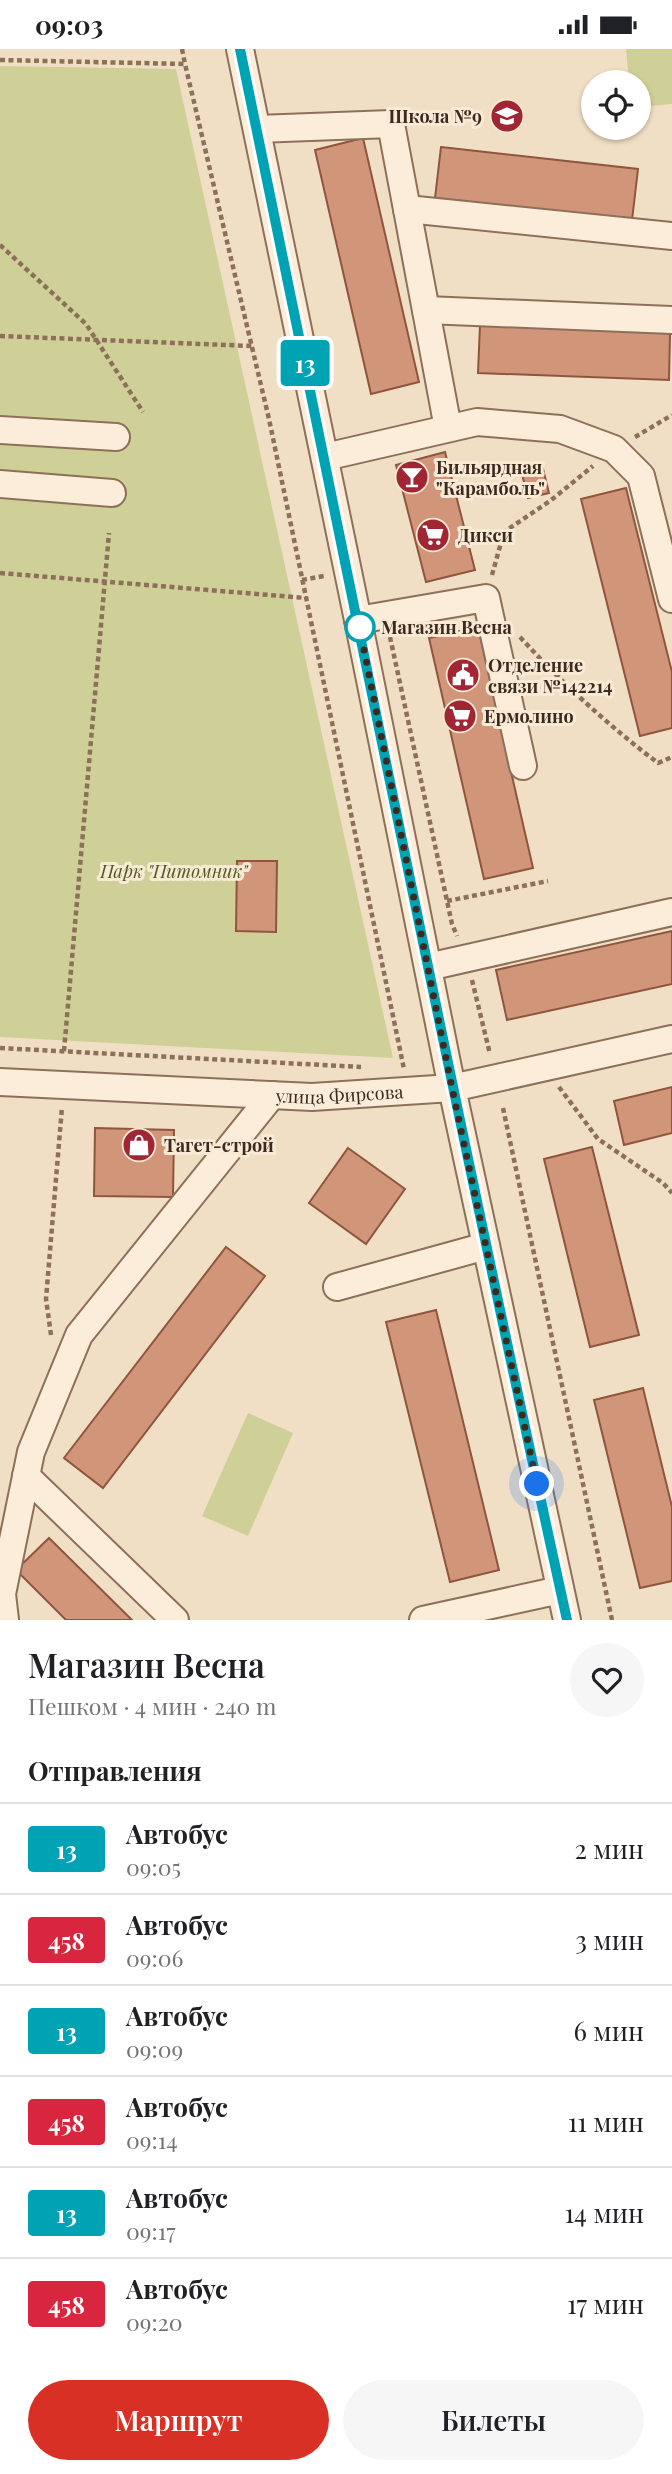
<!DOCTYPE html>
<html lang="ru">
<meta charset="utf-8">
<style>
body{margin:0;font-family:"Playfair Display",serif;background:#f6f6f6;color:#202124;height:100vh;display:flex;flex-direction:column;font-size:26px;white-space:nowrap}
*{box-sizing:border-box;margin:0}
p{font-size:23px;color:#757577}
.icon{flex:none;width:38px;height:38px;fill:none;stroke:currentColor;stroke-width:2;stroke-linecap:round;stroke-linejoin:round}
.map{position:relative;height:1571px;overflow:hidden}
.side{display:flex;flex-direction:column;background:#fff;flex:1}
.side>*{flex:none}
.badge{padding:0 14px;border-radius:5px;font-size:24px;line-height:46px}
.fabs{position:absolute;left:581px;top:21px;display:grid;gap:14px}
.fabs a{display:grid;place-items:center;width:70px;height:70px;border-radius:50%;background:#fff;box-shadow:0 2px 5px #0004;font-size:35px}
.you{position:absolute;width:35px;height:35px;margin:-18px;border:5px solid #fff;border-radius:50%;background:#1a73e8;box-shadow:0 0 0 10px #1a73e833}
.map>.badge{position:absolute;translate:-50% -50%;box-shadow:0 0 0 4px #fff}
h2{padding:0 28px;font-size:26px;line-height:63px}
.round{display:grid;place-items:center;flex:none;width:74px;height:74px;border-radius:37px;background:#f6f6f6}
.summary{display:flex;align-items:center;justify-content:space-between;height:119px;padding:0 28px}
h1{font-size:33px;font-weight:600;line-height:52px}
.action{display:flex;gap:14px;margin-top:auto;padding:14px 28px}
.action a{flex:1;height:80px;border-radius:42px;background:#d93025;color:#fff;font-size:28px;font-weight:600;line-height:80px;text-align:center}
.action a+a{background:#f6f6f6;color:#202124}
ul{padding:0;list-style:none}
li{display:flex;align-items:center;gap:21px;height:91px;padding:0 28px;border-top:2px solid #e0e0e0}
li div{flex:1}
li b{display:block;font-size:26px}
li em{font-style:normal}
li .badge{min-width:77px;font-weight:700;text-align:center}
.status{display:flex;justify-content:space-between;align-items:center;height:49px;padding:0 35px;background:#fff;direction:ltr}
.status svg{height:19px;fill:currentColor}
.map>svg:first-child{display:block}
.green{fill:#cfd098}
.building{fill:#d19579;stroke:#8e563e;stroke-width:2}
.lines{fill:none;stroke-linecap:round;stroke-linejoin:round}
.minor-casing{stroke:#8d705a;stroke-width:30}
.path{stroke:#8d705a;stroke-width:4.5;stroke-dasharray:5 3.5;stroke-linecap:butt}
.minor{stroke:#fbedd9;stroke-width:26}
.line-casing{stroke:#fff;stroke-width:16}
.line{stroke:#00a3b4;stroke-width:10}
.walk{stroke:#3d2a1e;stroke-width:7;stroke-dasharray:0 12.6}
.stop-dot{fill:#fff;stroke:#00a3b4;stroke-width:3.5}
.labels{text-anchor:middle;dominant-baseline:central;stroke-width:6;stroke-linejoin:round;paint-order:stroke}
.poi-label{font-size:18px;font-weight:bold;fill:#3d2a1e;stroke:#f8ead5;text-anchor:start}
.stop-label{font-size:18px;font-weight:bold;fill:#3d2a1e;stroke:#f8ead5;text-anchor:start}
.park-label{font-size:18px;font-style:italic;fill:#525a24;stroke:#f8ead5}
.street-label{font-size:18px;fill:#3d2a1e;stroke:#f8ead5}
</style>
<div class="status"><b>09:03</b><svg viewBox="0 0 49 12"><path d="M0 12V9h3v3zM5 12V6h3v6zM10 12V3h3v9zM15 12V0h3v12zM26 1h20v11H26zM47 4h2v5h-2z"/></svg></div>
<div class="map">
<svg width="672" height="1571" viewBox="0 0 672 1571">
<rect width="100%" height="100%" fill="#f1dfc5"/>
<path class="green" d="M 626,0 L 672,0 L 672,55 L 639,58 L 639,33 L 629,33 Z
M 0,17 L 176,20 L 393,1009 L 0,988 Z
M 248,1364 L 293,1384 L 248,1487 L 202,1467 Z"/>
<path class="building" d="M 363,89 L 419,333 L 371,345 L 315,101 Z
M 441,98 L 638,120 L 632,171 L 435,149 Z
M 480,276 L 670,284 L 669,331 L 478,324 Z
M 445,403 L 475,521 L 426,533 L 396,416 Z
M 543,420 L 549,444 L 528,449 L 522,425 Z
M 626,439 L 672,623 L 672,679 L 640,687 L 581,450 Z
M 478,578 L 533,819 L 484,830 L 429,589 Z
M 237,812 L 277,812 L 276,883 L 236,882 Z
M 672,882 L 672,935 L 507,971 L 496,921 Z
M 672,1038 L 672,1084 L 624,1096 L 614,1052 Z
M 95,1079 L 174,1081 L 173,1148 L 94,1147 Z
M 592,1098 L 639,1286 L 590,1298 L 544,1110 Z
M 348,1099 L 405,1140 L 366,1195 L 309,1154 Z
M 226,1198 L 265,1227 L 103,1439 L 64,1409 Z
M 436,1261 L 499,1521 L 450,1533 L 386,1273 Z
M 643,1339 L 672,1458 L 672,1532 L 640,1539 L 594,1351 Z
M 49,1489 L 132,1571 L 66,1571 L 16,1521 Z"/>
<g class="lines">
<defs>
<g id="minor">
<path d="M 240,0 L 358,571 L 452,1039 L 567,1571"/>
<path d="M 257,80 L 391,75 L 448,379"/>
<path d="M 407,160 L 672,187"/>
<path d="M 426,261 L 672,271"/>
<path d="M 0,381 L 116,388"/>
<path d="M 325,408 L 477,373 L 560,380 L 614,400 L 641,427 L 672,550"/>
<path d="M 0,435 L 112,444"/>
<path d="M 358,571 L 486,549 L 523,717"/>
<path d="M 428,918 L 672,863"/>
<path id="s1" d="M 0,1033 L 312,1048 L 452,1039 L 672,990"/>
<path d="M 337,1238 L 486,1197"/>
<path d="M 26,1427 L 175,1571"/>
<path d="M 5,1571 L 2,1545 L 31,1403 L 79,1286 L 272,1046"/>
<path d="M 423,1571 L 560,1541"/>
</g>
</defs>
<use href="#minor" class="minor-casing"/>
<path class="path" d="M 182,0 L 185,15
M 0,11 L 185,15 L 269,370 L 404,1020
M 0,196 L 86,275 L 143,363
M 0,287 L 252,297
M 635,388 L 672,366
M 0,524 L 306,549
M 492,526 L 504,483 L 550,452 L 593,417
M 302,531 L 324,527
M 390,588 L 452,875 L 457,887
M 520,588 C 562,634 609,677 658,714 L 672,708
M 447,852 L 548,832
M 472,931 L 490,1005
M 0,999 L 361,1018
M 64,1002 L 109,484
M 559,1038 L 598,1090 L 663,1134 L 672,1144
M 503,1059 L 612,1571
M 51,1286 L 46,1250 L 62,1058"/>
<use href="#minor" class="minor"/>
</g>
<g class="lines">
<defs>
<path id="line" d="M 240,0 C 348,524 452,1048 567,1571"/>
</defs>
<use href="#line" class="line-casing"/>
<use href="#line" class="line"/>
<path class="walk" d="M 360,578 L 358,571 L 452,1039 L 537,1435"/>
</g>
<defs>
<symbol id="school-disc" viewBox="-11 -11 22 22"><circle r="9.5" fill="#a02633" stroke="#f8ead5"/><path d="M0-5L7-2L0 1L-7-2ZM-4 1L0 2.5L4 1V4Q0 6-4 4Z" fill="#fff"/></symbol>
<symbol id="bar-disc" viewBox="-11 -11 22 22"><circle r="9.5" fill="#a02633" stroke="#f8ead5"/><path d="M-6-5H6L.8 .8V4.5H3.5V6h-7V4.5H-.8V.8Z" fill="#fff"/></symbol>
<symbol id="supermarket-disc" viewBox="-11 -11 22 22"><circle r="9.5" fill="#a02633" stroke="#f8ead5"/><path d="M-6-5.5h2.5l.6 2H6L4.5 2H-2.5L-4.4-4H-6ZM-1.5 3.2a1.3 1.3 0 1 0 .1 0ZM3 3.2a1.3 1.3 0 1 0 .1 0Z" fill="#fff"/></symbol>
<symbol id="civic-disc" viewBox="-11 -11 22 22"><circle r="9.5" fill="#a02633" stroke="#f8ead5"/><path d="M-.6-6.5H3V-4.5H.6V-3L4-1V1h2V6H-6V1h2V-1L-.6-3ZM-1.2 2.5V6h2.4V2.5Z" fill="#fff"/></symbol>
<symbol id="shop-disc" viewBox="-11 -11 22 22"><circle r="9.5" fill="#a02633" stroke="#f8ead5"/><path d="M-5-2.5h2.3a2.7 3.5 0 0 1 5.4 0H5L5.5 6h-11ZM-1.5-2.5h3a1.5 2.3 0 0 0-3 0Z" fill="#fff"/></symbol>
</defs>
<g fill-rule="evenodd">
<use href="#school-disc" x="488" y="48" width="38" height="38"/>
<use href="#bar-disc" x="393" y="409" width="38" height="38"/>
<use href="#supermarket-disc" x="414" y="467" width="38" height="38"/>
<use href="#civic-disc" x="444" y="607" width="38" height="38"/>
<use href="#supermarket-disc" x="441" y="648" width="38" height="38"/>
<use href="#shop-disc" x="120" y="1077" width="38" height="38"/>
</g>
<circle class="stop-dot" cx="360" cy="578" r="14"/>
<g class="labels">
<g class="poi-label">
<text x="482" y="67" text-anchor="end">Школа №9</text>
<text x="436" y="418">Бильярдная<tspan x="436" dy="21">"Карамболь"</tspan></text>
<text x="458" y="486">Дикси</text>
<text x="488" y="616">Отделение<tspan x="488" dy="21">связи №142214</tspan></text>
<text x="484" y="667">Ермолино</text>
<text x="164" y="1096">Тагет-строй</text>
</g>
<g class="stop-label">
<text x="381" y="578">Магазин Весна</text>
</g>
<g class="park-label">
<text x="174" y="822">Парк "Питомник"</text>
</g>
<g class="street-label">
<text stroke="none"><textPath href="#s1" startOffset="340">улица Фирсова</textPath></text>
</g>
</g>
</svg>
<div class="fabs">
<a><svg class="icon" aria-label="locate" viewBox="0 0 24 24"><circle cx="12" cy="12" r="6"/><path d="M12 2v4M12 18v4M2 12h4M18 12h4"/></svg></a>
</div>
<div class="you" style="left:537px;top:1435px"></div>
<b class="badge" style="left:305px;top:314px;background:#00a3b4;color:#fff">13</b>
</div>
<section class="side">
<div class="summary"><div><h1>Магазин Весна</h1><p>Пешком · 4 мин · 240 m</p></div><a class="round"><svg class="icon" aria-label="heart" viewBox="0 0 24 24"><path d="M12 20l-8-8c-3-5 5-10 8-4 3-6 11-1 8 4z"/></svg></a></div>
<h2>Отправления</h2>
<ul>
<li><span class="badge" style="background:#00a3b4;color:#fff">13</span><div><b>Автобус</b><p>09:05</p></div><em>2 мин</em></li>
<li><span class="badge" style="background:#d7263d;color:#fff">458</span><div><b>Автобус</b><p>09:06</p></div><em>3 мин</em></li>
<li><span class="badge" style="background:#00a3b4;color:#fff">13</span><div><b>Автобус</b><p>09:09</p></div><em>6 мин</em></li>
<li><span class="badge" style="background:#d7263d;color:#fff">458</span><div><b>Автобус</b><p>09:14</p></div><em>11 мин</em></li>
<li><span class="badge" style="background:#00a3b4;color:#fff">13</span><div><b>Автобус</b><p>09:17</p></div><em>14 мин</em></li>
<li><span class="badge" style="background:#d7263d;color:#fff">458</span><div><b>Автобус</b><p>09:20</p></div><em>17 мин</em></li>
</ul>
<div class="action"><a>Маршрут</a><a>Билеты</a></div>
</section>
